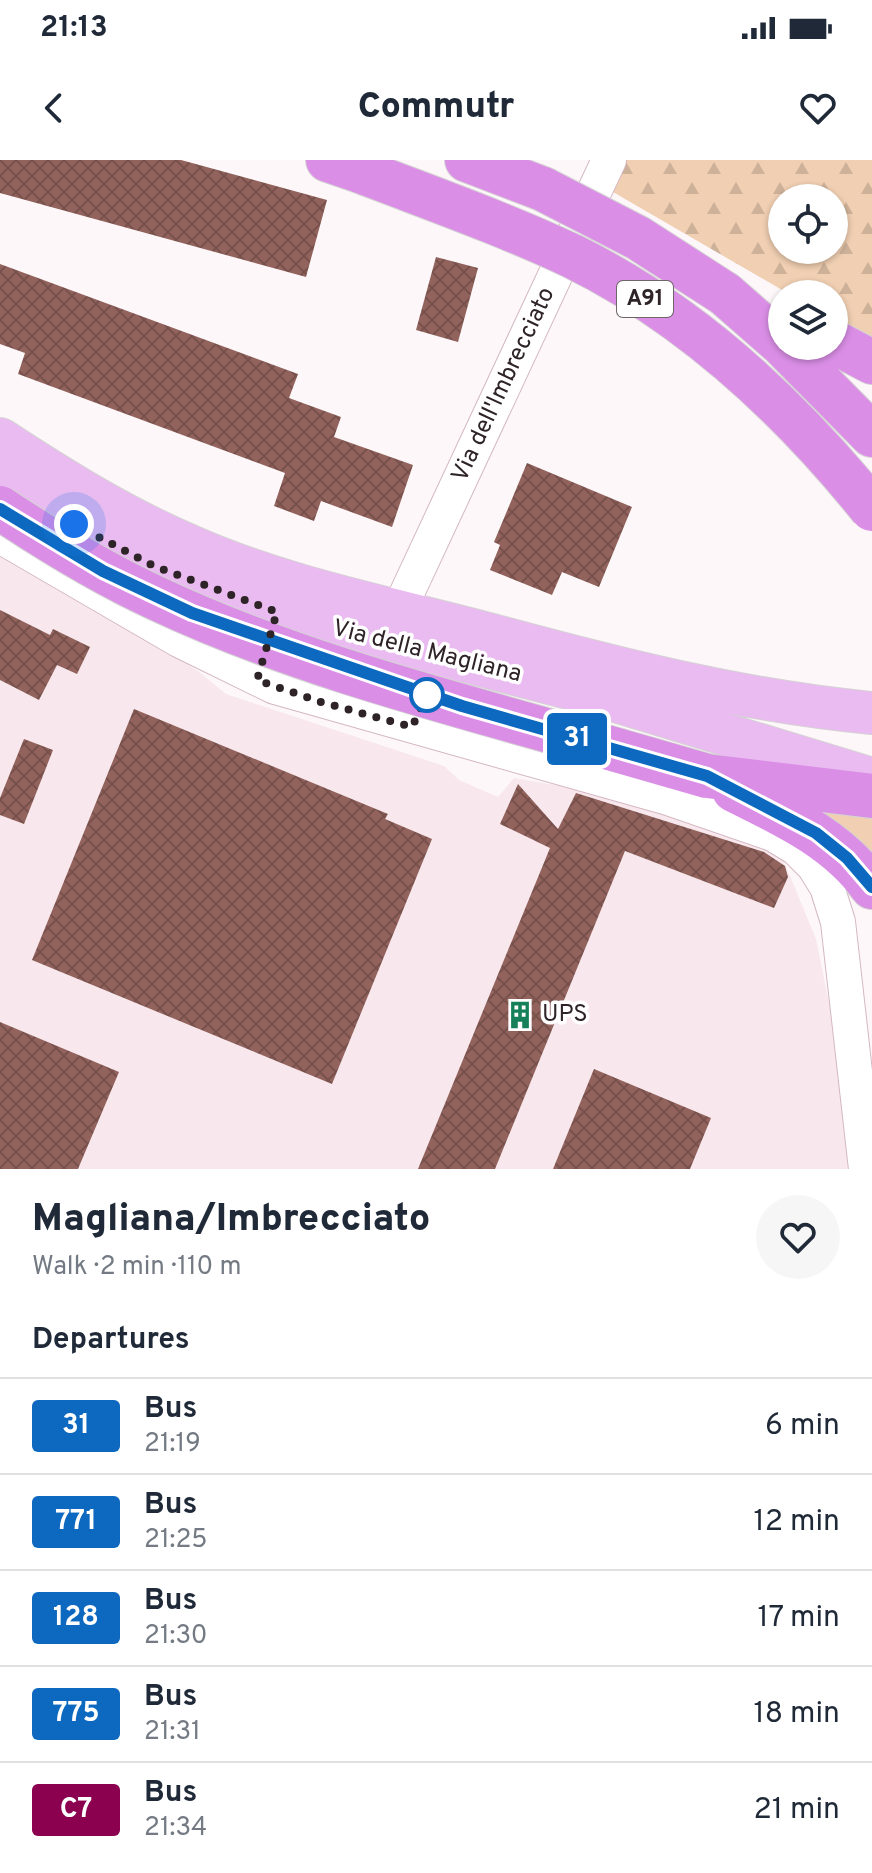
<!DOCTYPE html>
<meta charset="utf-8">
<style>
body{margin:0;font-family:Overpass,sans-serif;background:#f6f6f7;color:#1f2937;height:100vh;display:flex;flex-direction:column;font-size:30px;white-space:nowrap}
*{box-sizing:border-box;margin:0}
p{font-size:26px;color:#747a83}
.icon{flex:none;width:44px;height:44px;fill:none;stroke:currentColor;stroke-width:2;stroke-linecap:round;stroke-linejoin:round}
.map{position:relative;height:1009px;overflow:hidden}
.drawer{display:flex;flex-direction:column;background:#fff;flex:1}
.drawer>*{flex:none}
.badge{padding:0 16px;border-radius:6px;font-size:28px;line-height:52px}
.fabs{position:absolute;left:768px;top:24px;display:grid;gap:16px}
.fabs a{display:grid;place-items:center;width:80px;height:80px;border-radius:50%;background:#fff;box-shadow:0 2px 6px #0004;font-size:40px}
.you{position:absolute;width:40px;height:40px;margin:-20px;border:6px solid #fff;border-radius:50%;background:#1a73e8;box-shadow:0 0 0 12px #1a73e833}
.map>.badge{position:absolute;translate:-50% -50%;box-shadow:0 0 0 4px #fff}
h2{padding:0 32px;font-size:30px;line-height:72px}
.round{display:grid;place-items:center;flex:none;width:84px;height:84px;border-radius:42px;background:#f6f6f7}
.headline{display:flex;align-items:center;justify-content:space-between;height:136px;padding:0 32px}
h1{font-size:38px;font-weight:800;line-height:60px}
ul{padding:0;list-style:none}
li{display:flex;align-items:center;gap:24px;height:96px;padding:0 32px;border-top:2px solid #e0e1e3}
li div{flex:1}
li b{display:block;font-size:30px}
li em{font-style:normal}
li .badge{min-width:88px;font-weight:700;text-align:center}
.status{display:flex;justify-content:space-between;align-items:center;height:56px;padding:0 40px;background:#fff;direction:ltr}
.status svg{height:22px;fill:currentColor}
header{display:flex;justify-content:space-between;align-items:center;height:104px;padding:0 32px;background:#fff;font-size:36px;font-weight:800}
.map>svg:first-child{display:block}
.built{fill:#f8e8ed}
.green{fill:#f0cfb2}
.forest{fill:url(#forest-firs);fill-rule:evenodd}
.building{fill:url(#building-cross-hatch)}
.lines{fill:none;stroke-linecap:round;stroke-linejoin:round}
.minor-casing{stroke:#d4b8c1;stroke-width:36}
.major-casing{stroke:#d5d3d4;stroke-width:44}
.highway-casing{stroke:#d5d3d4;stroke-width:46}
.minor{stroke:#fff;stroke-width:34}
.major{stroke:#e9bbf0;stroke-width:42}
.highway{stroke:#da8ee6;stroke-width:44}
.highway-bridge-casing{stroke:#d5d3d4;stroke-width:46;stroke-linecap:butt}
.highway-bridge{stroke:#da8ee6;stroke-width:44}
.line-casing{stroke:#fff;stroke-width:18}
.line{stroke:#0c69bf;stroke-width:12}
.walk{stroke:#2e2327;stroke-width:8;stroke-dasharray:0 14.4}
.stop-dot{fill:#fff;stroke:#0c69bf;stroke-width:4}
.labels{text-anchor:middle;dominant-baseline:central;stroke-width:7;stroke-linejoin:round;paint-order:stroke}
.shield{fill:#fff;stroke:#6d6568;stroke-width:2}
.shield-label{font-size:22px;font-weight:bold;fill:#2e2327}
.street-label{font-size:24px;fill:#2e2327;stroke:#fff}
.poi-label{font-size:24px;fill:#2e2327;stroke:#fff;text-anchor:start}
</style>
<div class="status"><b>21:13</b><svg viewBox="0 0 49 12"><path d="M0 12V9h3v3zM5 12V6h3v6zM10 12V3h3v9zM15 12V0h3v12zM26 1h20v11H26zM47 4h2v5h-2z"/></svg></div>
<header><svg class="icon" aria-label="back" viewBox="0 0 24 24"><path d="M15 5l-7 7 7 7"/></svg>Commutr<svg class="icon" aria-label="heart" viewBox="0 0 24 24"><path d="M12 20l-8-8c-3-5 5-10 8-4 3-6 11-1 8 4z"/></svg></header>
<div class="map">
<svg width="872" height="1009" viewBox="0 0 872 1009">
<defs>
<pattern id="forest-firs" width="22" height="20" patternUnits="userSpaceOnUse" patternTransform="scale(2)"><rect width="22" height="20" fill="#f0cfb2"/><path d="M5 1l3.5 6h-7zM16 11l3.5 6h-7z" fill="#ceb199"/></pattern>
<pattern id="building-cross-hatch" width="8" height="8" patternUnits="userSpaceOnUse" patternTransform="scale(2)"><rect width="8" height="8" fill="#92635c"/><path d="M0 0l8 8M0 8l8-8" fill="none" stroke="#78514c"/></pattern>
</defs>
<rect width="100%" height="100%" fill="#fdf7f9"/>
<path class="built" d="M 0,382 L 198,511 L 226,534 L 444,606 L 459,620 L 498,637 L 514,618 L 584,630 L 778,687 L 816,779 L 846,927 L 852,1009 L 0,1009 Z"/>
<path class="green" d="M 809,646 L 872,652 L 872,697 Z"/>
<path class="forest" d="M 627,0 L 872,0 L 872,180 L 834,160 L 834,134 L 789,134 L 613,32 ZM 782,38 L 834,38 L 834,90 L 782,90 Z"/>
<path class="building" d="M 0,0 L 181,0 L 327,40 L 306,117 L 0,33 Z
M 436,97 L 478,108 L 458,182 L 416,170 Z
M 0,104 L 298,214 L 289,238 L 341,257 L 334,277 L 413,305 L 392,367 L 321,341 L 314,361 L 274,346 L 285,313 L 18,214 L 25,193 L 0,184 Z
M 527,303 L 632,347 L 599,427 L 562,412 L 552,435 L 490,410 L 500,385 L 494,382 Z
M 0,450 L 50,475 L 53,469 L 90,487 L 77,514 L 57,505 L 39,540 L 0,520 Z
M 134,549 L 388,654 L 385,659 L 432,679 L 332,924 L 32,800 Z
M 24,579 L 53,590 L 24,664 L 0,655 L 0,638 Z
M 518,624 L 558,669 L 576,633 L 764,692 L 785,706 L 788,717 L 774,748 L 625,691 L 495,1009 L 418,1009 L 550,688 L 500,664 Z
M 0,862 L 119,912 L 78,1009 L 0,1009 Z
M 594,909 L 711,958 L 690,1009 L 553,1009 Z"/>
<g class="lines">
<defs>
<path id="minor" d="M 0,376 L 179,480 L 275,527 L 668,638 L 773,674 L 796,688 L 814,706 L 827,727 L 838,762 L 866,1009
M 399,450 L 609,0"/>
<path id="major" d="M 0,279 C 61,319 122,357 190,386 C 285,428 391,448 492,475 C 617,509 743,541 872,553
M 0,319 L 135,397 L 277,452 L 599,536 L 872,619"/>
<path id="highway" d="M 328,0 L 363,12
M 467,0 L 543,29
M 725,134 L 782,184
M 834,182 L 872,202
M 784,186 L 872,275
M 592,583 L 707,616 L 872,636
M 734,630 C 786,656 837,679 872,727"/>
</defs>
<use href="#minor" class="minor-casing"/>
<use href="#major" class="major-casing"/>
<use href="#highway" class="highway-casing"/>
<use href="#minor" class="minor"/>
<use href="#major" class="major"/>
<use href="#highway" class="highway"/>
<defs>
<path id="highway-bridge" d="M 363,12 C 433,39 504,64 572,96 C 690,154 790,247 872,349
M 543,29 L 638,78 L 725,134
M 0,348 C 51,382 103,414 158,439 C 294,503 448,542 592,583"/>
</defs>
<use href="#highway-bridge" class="highway-bridge-casing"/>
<use href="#highway-bridge" class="highway-bridge"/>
</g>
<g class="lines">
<defs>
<path id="line" d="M 0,349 L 103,411 L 192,453 L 462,546 L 707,616 L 816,673 L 847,698 L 872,727"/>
</defs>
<use href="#line" class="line-casing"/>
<use href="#line" class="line"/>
<path class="walk" d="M 74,364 L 154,406 L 277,452 L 257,520 L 321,542 L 412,567 L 427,535"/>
</g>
<defs>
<symbol id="building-bare" viewBox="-9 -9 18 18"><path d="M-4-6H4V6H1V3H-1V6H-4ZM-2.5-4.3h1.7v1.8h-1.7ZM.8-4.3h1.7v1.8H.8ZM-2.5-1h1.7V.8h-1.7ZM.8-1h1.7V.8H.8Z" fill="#16805b" stroke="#fff" stroke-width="2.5" paint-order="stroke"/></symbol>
</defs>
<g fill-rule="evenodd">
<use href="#building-bare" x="500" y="835" width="40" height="40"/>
</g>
<circle class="stop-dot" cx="427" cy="535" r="16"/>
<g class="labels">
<rect class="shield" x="617" y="121" width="56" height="36" rx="6"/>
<g class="shield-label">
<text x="645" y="139">A91</text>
</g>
<g class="street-label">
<text transform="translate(504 225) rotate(-65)">Via dell'Imbrecciato</text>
<text transform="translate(427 492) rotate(14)">Via della Magliana</text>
</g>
<g class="poi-label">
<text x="542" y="855">UPS</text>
</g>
</g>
</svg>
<div class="fabs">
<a><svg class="icon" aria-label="locate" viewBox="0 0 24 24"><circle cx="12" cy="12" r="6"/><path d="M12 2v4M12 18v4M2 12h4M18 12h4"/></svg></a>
<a><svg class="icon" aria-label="layers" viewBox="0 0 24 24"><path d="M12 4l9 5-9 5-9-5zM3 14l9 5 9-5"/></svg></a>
</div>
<div class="you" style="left:74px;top:364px"></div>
<b class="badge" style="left:577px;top:579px;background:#0c69bf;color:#fff">31</b>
</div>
<section class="drawer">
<div class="headline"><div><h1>Magliana/Imbrecciato</h1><p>Walk · 2 min · 110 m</p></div><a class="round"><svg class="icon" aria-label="heart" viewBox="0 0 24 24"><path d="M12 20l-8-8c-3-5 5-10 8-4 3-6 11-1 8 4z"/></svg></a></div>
<h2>Departures</h2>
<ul>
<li><span class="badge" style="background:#0c69bf;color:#fff">31</span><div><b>Bus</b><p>21:19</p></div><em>6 min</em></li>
<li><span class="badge" style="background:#0c69bf;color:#fff">771</span><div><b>Bus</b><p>21:25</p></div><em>12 min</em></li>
<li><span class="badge" style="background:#0c69bf;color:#fff">128</span><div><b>Bus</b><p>21:30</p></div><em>17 min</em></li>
<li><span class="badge" style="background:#0c69bf;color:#fff">775</span><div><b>Bus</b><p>21:31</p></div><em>18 min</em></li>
<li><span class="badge" style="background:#8b004f;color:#fff">C7</span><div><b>Bus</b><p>21:34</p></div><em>21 min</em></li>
</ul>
</section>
